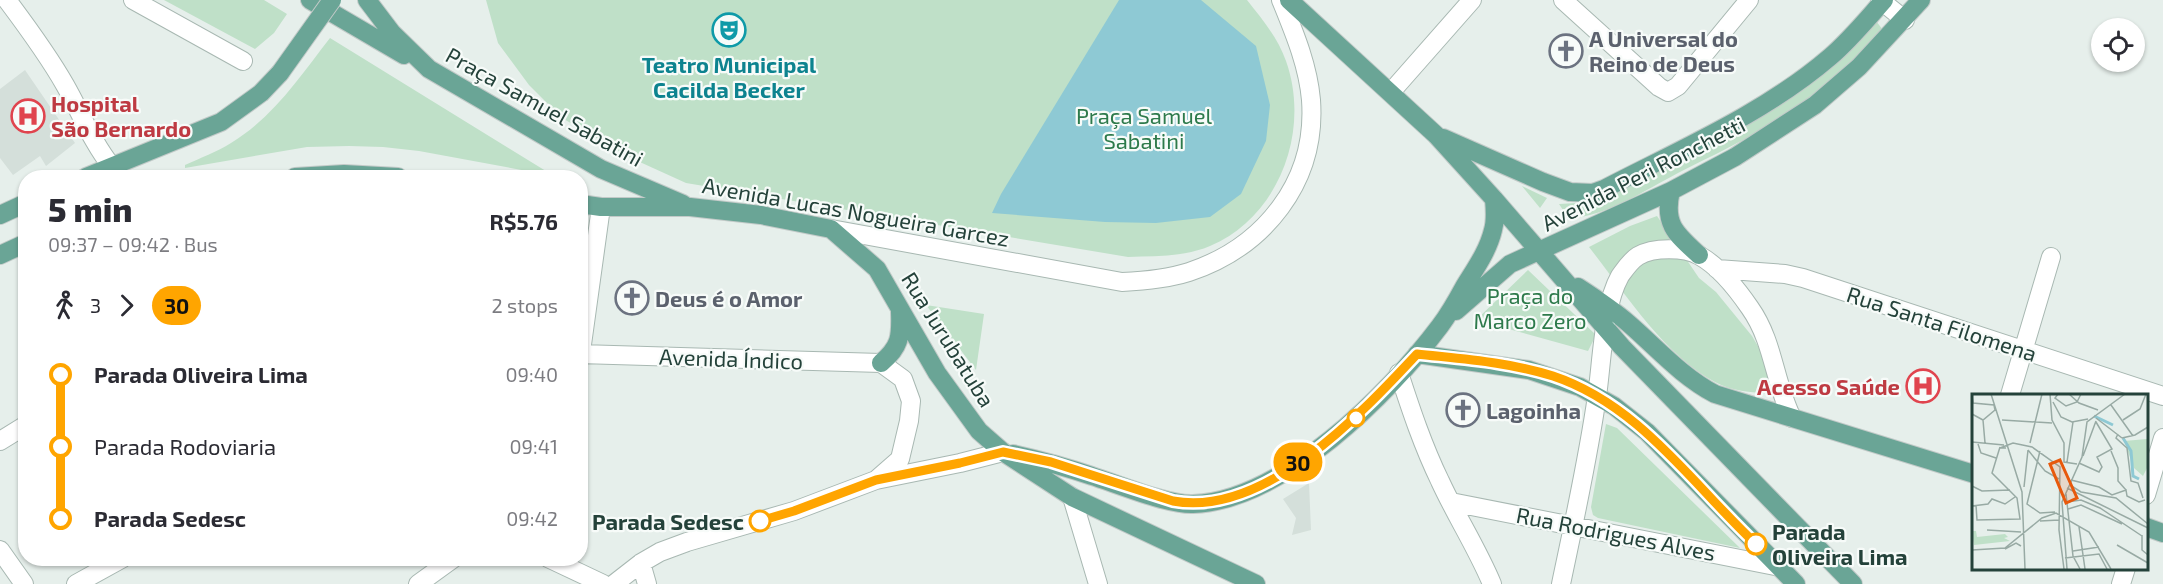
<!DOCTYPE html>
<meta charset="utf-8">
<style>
body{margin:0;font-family:"Exo 2",sans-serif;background:#f7f7f7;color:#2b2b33;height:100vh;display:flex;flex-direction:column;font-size:22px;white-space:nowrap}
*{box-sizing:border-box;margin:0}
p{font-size:20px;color:#7c7c81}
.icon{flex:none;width:33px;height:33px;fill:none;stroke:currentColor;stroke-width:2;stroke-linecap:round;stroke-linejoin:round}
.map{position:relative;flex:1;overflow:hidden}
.sheet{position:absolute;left:18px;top:170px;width:570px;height:396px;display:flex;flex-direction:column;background:#fff;border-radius:24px;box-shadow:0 2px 4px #0004}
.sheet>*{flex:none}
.badge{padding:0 12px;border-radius:20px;font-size:21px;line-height:39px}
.fabs{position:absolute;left:2091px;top:18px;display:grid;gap:12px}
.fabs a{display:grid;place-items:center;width:54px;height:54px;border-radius:50%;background:#fff;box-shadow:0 2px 4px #0004;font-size:30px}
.map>.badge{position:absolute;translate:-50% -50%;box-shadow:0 0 0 3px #fff}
.legs{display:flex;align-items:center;gap:9px;height:66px;padding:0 30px;font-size:20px}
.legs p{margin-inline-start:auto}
.overview{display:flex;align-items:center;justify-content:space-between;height:102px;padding:0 30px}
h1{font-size:33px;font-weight:800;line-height:45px}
ul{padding:0 30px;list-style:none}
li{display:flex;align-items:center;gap:21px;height:72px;font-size:22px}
li i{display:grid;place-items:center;width:9px;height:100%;margin:0 8px;background:currentColor}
li i::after{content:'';width:15px;height:15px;margin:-8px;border:4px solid;border-radius:50%;background:#fff}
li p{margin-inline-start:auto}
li:first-child i{background:linear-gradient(#0000 50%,currentColor 0)}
li:last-child i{background:linear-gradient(currentColor 50%,#0000 0)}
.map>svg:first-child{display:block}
.built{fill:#d4dfda}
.green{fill:#bfe0c8}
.water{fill:#8ec9d4}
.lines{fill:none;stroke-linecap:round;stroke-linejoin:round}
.minor-casing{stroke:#a8b8b2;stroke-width:20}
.major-casing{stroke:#c2cac8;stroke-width:20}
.minor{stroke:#fff;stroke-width:18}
.major{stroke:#6aa596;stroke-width:18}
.major-bridge-casing{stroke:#c2cac8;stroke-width:20;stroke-linecap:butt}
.major-bridge{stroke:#6aa596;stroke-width:18}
.line-1-casing{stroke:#fff;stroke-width:14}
.line-1{stroke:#ffa500;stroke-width:9}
.stop-1-dot{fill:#fff;stroke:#ffa500;stroke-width:3}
.labels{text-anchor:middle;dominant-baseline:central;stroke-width:4.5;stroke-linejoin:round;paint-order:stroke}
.worship-label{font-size:22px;font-weight:bold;fill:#5b616d;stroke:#f7fbf9;text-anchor:start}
.culture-label{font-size:22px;font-weight:bold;fill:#0d838f;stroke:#f7fbf9}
.health-label{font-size:22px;font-weight:bold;fill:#be3a42;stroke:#f7fbf9;text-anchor:start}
.street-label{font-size:22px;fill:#24423a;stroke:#f7fbf9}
.park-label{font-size:22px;fill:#2d7a4b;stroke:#f7fbf9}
.stop-label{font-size:22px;font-weight:bold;fill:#24423a;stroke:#f7fbf9;text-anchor:end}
.inset-river{fill:none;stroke:#8ec9d4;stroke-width:3}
.inset-road{fill:none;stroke:#98aaa4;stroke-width:1.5}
.view{fill:#e8590c;fill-opacity:0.15;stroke:#e8590c;stroke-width:3}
.inset-edge{fill:none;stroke:#24423a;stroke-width:3}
</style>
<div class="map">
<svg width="2163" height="584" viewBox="0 0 2163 584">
<rect width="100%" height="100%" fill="#e6efeb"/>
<path class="built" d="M 25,70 L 75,143 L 46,166 L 40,156 L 13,175 L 0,158 L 0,89 Z
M 1309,483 L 1311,530 L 1292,535 L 1296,518 L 1283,499 Z"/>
<path class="green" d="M 164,0 L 264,0 L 287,14 L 274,33 L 255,49 Z
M 486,0 L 1247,0 C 1262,19 1278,38 1286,61 C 1311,131 1279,217 1210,246 C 1184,257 1156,256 1128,257 L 686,183 L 631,158 L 562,118 L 529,85 L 498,43 Z
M 1876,21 L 1883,30 C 1853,62 1821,93 1783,117 C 1750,138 1713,155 1678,173 C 1644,191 1608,215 1569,219 L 1559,204 L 1595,202 L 1781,104 L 1824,73 Z
M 330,38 L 554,176 L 419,151 L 383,147 L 349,146 L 307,147 L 185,168 L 185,165 C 200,158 217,152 231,143 C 273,118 301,75 330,38 Z
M 1522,186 L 1547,198 L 1540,208 Z
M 1657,216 L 1699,278 L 1716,292 L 1752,336 L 1766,360 L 1775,386 L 1769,394 C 1751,392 1731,391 1715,382 C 1663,354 1625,293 1589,247 L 1630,226 Z
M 1528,270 L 1596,335 L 1588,351 L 1476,320 Z
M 926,305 L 984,314 L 976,370 Z
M 1606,424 L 1617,428 L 1740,548 L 1598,518 L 1593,515 L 1591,507 Z"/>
<path class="water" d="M 1119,0 L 1201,0 L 1256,46 L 1270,105 L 1266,141 L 1241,194 L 1210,217 L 1156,223 L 1105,222 L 992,213 L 1001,194 Z"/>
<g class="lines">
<defs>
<path id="minor" d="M 7,0 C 28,28 48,55 65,85 C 81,113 92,142 112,167
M 133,0 L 243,61
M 1563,0 L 1659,87 L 1668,92 L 1678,86 L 1749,0
M 1880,0 L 1905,20
M 1391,92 L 1472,0
M 831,229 L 1122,282 C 1144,281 1167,279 1189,272 C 1264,247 1317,182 1311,100 C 1308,65 1294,32 1281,0
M 1717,269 L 1785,274 L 1803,278 L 2163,396
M 580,354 L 881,363 L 903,379 L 911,401 L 909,421 L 900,459 L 876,480
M 580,359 L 601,207
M 1399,373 C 1411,410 1423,446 1440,481 C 1456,516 1477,548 1492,584
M 2010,395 L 2051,257
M 0,441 L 26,425
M 2146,495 L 2163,438
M 1072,497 L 1098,584
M 1451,502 L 1780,567
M 0,550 L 24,584
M 548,558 L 603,584
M 641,563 L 647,584
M 76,584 L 123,558
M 418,584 L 454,558
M 614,584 L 641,563 L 660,552 L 687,542 L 794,511 L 876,480 L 960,463 L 1003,452
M 1561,584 C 1574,522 1588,459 1597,396 C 1602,362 1603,306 1620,276 C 1625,269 1630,261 1638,256 C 1653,247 1685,247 1700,256 C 1720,267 1737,289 1750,308 C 1774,342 1774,382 1792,418
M 2121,584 L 2126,568"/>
<path id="major" d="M 310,0 L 404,55
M 367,0 L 392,33 L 429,69 L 601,169 L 683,204
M 1289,0 L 1436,135 L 1494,199 L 1622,347 L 1853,584
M 1443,138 L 1543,182 L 1570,192 L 1593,193 L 1604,189 C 1679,150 1765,113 1830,57 C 1850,40 1867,19 1884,0
M 86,177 L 221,122 L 261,93 L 280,73
M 295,177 L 344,174 L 398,177
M 1671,191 C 1663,224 1676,234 1699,255
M 580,204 L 601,207 L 690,207 L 761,215 L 831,229 L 877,269 L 937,373 L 979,431 L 1003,452 L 1072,497 L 1256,584
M 0,215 L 26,203
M 0,255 L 26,243
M 1578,287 C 1595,298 1612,309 1628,323 C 1657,348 1681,376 1715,394 L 1974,474
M 1456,311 L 1510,264 L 1671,191 L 1735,157 L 1815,105 L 1859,67 L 1921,0
M 1417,354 L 1529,370 L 1580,387 L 1614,406 L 1647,432 L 1796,584
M 881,363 C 900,347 901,337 900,312
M 1013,454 C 1040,460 1066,467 1092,476 C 1117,484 1168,505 1193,504 C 1282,501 1389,394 1440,326 C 1449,314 1457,300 1464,287 C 1475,269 1488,251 1493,230 C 1496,220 1495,210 1494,199
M 2146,527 L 2163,533"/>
</defs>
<use href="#minor" class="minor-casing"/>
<use href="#major" class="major-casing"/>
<use href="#minor" class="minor"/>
<use href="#major" class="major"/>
<defs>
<path id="major-bridge" d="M 280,73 L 332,0"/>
</defs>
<use href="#major-bridge" class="major-bridge-casing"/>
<use href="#major-bridge" class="major-bridge"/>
</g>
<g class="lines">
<defs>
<path id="line-1" d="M 760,521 L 794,511 L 876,480 L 960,463 L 1003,452 L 1051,462 L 1173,501 C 1264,518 1361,414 1417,354 C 1462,359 1509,362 1553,376 C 1640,405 1692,484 1756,544"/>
</defs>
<use href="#line-1" class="line-1-casing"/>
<use href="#line-1" class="line-1"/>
</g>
<defs>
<symbol id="theatre-ring" viewBox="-11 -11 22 22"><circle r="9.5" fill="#f7fbf9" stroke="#0f9aa8" stroke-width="1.5"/><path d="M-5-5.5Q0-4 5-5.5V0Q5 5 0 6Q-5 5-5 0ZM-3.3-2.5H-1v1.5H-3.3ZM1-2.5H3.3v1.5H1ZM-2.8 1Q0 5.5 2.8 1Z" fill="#0f9aa8"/></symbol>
<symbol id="church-ring" viewBox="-11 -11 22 22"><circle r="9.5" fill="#f7fbf9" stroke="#6b7280" stroke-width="1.5"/><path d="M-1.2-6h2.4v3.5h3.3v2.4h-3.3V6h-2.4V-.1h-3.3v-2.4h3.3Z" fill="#6b7280"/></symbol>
<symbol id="hospital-ring" viewBox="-11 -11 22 22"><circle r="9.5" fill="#f7fbf9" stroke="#e0444e" stroke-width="1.5"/><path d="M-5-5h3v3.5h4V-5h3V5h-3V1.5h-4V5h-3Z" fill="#e0444e"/></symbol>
</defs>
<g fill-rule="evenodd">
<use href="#theatre-ring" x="710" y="11" width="38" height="38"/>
<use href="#church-ring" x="1547" y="32" width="38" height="38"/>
<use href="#hospital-ring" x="9" y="97" width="38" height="38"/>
<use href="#church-ring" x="613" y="279" width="38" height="38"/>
<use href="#hospital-ring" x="1904" y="367" width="38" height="38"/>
<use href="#church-ring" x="1444" y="391" width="38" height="38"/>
</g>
<g class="stop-1-dot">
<circle cx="1356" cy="418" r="8"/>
<circle cx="760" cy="521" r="10"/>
<circle cx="1756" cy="544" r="10"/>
</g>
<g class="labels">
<g class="worship-label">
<text x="1589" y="38">A Universal do<tspan x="1589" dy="25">Reino de Deus</tspan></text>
<text x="655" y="298">Deus é o Amor</text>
<text x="1486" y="410">Lagoinha</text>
</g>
<g class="culture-label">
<text x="729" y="64">Teatro Municipal<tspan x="729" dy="25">Cacilda Becker</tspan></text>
</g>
<g class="health-label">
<text x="51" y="103">Hospital<tspan x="51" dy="25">São Bernardo</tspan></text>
<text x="1900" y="386" text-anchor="end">Acesso Saúde</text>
</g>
<g class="street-label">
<text transform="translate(545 106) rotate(29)">Praça Samuel Sabatini</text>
<text transform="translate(1643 173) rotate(-27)">Avenida Peri Ronchetti</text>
<text transform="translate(856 211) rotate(10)">Avenida Lucas Nogueira Garcez</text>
<text transform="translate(1942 323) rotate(18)">Rua Santa Filomena</text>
<text transform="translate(949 339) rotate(58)">Rua Jurubatuba</text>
<text transform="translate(731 358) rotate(2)">Avenida Índico</text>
<text transform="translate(1616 533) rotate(11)">Rua Rodrigues Alves</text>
</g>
<g class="park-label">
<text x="1144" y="115">Praça Samuel<tspan x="1144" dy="25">Sabatini</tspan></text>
<text x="1530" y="295">Praça do<tspan x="1530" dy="25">Marco Zero</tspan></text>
</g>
<g class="stop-label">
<text x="744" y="521">Parada Sedesc</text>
<text x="1772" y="531" text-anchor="start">Parada<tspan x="1772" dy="25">Oliveira Lima</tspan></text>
</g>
</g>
<g transform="translate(1972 394)">
<rect width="176" height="176" fill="#e6efeb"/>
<path d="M 175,45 L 175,74 L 171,82 L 162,74 L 152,47 ZM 0,137 L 4,137 L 5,143 L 33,140 L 36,143 L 32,144 L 38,147 L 2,151 Z" fill="#bfe0c8"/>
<path class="inset-river" d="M 122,22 L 141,31M 151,44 L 159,57 L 161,82 L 167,85"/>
<path class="inset-road" d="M 19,0 L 50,98 L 53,175M 78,0 L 80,26 L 92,49 L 92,68 L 105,70M 86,0 L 83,4 L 94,12 L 105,8 L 109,0M 97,0 L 107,9 L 126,16M 0,2 L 1,9 L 22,11 L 23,16 L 11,26 L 0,20M 81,8 L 89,23 L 100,28 L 116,25M 139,11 L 161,42M 124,24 L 150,44M 11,26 L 13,49M 30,26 L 80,29M 151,26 L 168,15 L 174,0M 146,40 L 144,44 L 155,54 L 159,87 L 166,89 L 171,104M 150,44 L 163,41 L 176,33M 0,48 L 32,51M 58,49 L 70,0M 6,50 L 9,59 L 24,64M 34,54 L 28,54 L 41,49 L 60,53 L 88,73 L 87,136 L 92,175M 56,56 L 73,77 L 87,85M 68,57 L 55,110 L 68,119 L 83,118M 139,57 L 146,74 L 146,87 L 154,96M 111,62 L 124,27M 95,68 L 101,28M 107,69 L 127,78 L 130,73 L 125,63 L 140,55 L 124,28M 99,86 L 127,93 L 140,101 L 154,96 L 155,102 L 167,108 L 173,106M 98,91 L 109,98 L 144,104 L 176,130M 0,92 L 10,97 L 38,96M 52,93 L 56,56M 95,94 L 176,134M 94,100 L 101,162 L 108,175M 95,108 L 109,106 L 128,114 L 170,142M 4,111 L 5,126 L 48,125 L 45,104 L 20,79 L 28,53M 0,112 L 16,110 L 20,105 L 33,110 L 43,103M 96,115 L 109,111 L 150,130M 68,127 L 87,126M 107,133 L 113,175M 15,136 L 49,138M 170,141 L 170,156 L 176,161M 145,151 L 176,169M 33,155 L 44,149 L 49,152M 0,156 L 33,154 L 70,124 L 84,119 L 117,138 L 139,175M 101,157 L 127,153M 93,164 L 127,160 L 135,175M 95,175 L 90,108 L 110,63 L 115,28 L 153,0"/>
<path class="view" d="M 88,66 L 105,104 L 94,109 L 78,70 Z"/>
<rect width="176" height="176" class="inset-edge"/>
</g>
</svg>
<div class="fabs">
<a><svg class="icon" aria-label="locate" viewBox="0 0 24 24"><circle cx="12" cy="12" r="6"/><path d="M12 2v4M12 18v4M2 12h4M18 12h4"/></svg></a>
</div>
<b class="badge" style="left:1298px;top:462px;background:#ffa500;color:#111">30</b>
<section class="sheet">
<div class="overview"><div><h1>5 min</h1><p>09:37 – 09:42 · Bus</p></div><b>R$5.76</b></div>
<div class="legs"><svg class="icon" aria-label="walk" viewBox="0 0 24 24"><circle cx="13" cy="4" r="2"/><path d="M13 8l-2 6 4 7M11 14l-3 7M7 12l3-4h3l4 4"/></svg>3<svg class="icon" aria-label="forward" viewBox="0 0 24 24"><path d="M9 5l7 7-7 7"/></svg><b class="badge" style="background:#ffa500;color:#111">30</b><p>2 stops</p></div>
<ul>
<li><i style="color:#ffa500"></i><b>Parada Oliveira Lima</b><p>09:40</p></li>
<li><i style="color:#ffa500"></i><span>Parada Rodoviaria</span><p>09:41</p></li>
<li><i style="color:#ffa500"></i><b>Parada Sedesc</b><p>09:42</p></li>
</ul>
</section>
</div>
